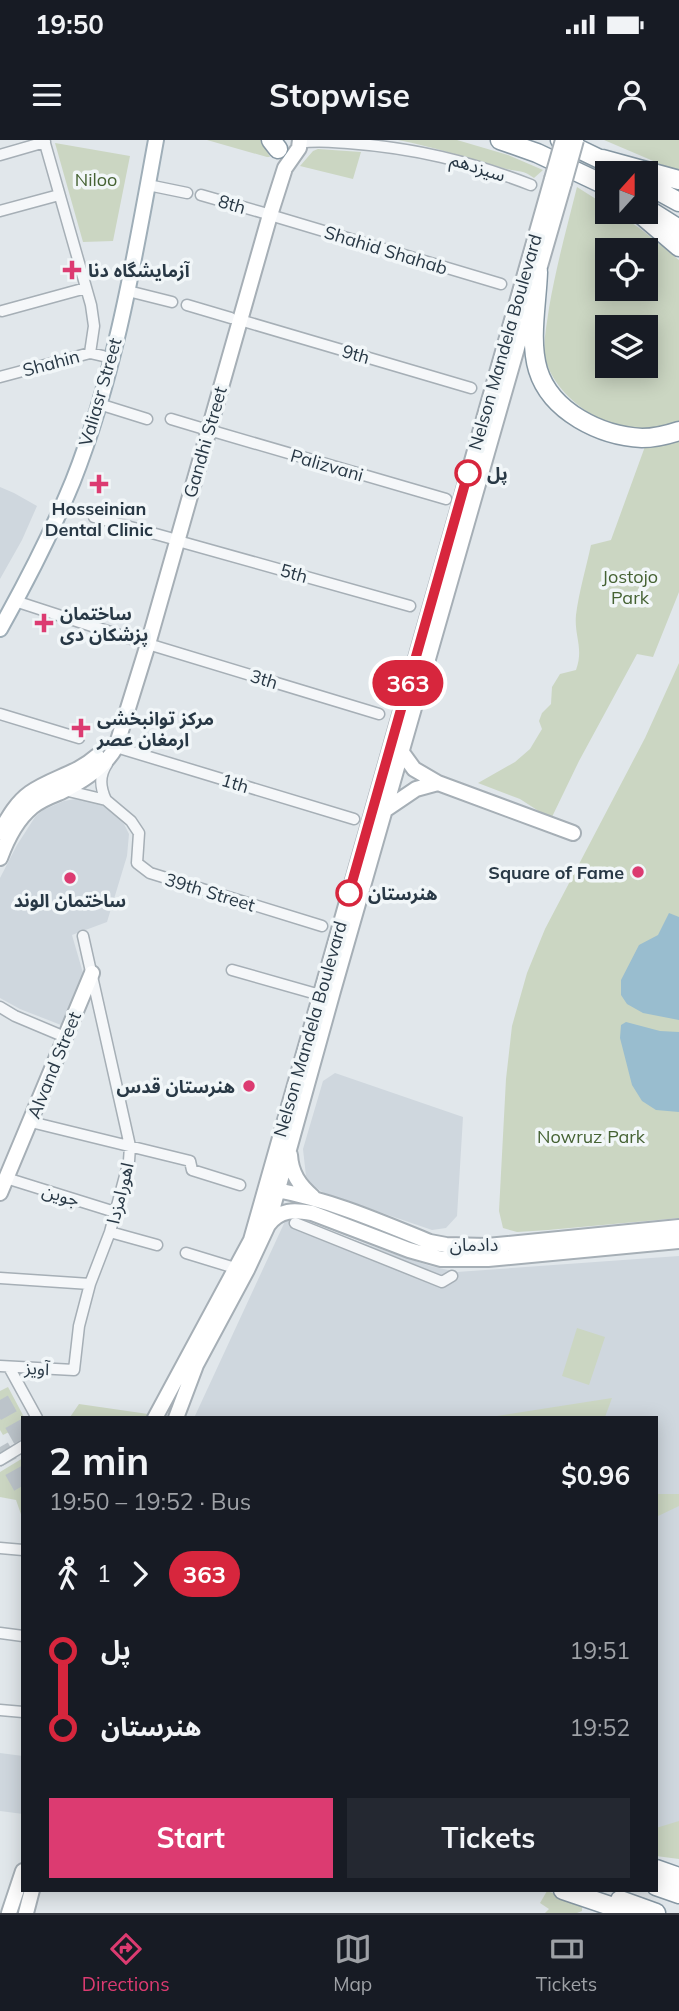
<!DOCTYPE html>
<meta charset="utf-8">
<style>
body{margin:0;font-family:Mulish,"Noto Sans Arabic",sans-serif;background:#242831;color:#f1f3f6;height:100vh;display:flex;flex-direction:column;font-size:26px;white-space:nowrap}
*{box-sizing:border-box;margin:0}
p{font-size:23px;color:#9ea1a6}
.icon{flex:none;width:38px;height:38px;fill:none;stroke:currentColor;stroke-width:2;stroke-linecap:round;stroke-linejoin:round}
.map{position:relative;flex:1;overflow:hidden}
.panel{position:absolute;left:21px;top:1276px;width:637px;height:476px;display:flex;flex-direction:column;background:#171b24;border-radius:0px;box-shadow:0 4px 18px #0003}
.panel>*{flex:none}
.badge{padding:0 14px;border-radius:23px;font-size:24px;line-height:46px}
.needle{width:46px;rotate:21deg}
.controls{position:absolute;left:595px;top:21px;display:grid;gap:14px}
.controls a{display:grid;place-items:center;width:63px;height:63px;border-radius:0px;background:#171b24;box-shadow:0 4px 18px #0003;font-size:35px}
.map>.badge{position:absolute;translate:-50% -50%;box-shadow:0 0 0 4px #fff}
.legs{display:flex;align-items:center;gap:10px;height:77px;padding:0 28px;font-size:23px}
.legs p{margin-inline-start:auto}
.headline{display:flex;align-items:center;justify-content:space-between;height:119px;padding:0 28px}
h1{font-size:38px;font-weight:700;line-height:52px}
.primary-button{display:flex;gap:14px;margin-top:auto;padding:14px 28px}
.primary-button a{flex:1;height:80px;border-radius:0px;background:#dc3b71;color:#fff;font-size:28px;font-weight:700;line-height:80px;text-align:center}
.primary-button a+a{background:#242831;color:#f1f3f6}
ul{padding:0 28px;list-style:none}
li{display:flex;align-items:center;gap:24px;height:77px;font-size:26px}
li i{display:grid;place-items:center;width:10px;height:100%;margin:0 9px;background:currentColor}
li i::after{content:'';width:18px;height:18px;margin:-9px;border:5px solid;border-radius:50%;background:#171b24}
li p{margin-inline-start:auto}
li:first-child i{background:linear-gradient(#0000 50%,currentColor 0)}
li:last-child i{background:linear-gradient(currentColor 50%,#0000 0)}
.status{display:flex;justify-content:space-between;align-items:center;height:49px;padding:0 35px;background:#171b24;direction:ltr}
.status svg{height:19px;fill:currentColor}
header{display:flex;justify-content:space-between;align-items:center;height:91px;padding:0 28px;background:#171b24;font-size:32px;font-weight:700}
.tabs{display:flex;justify-content:space-around;align-items:center;height:98px;border-top:2px solid #363941;background:#171b24;font-size:19px;color:#9ea1a6}
.tabs a{display:grid;justify-items:center;gap:4px}
.tabs .active{color:#dc3b71}
.map>svg:first-child{display:block}
.built{fill:#cfd7de}
.green{fill:#cbd6c2;fill-rule:evenodd}
.water{fill:#99bdcf}
.lines{fill:none;stroke-linecap:round;stroke-linejoin:round}
.highway-tunnel{stroke:#bcc4ca;stroke-width:18;stroke-dasharray:18 9;stroke-linecap:butt}
.street-casing{stroke:#a6afb6;stroke-width:13}
.secondary-casing{stroke:#a6afb6;stroke-width:18}
.primary-casing{stroke:#9faeb8;stroke-width:18}
.highway-casing{stroke:#8798a4;stroke-width:21}
.street{stroke:#f5f7f9;stroke-width:10}
.secondary{stroke:#fff;stroke-width:14}
.primary{stroke:#fff;stroke-width:14}
.highway{stroke:#fff;stroke-width:18}
.secondary-bridge-casing{stroke:#a6afb6;stroke-width:18;stroke-linecap:butt}
.secondary-bridge{stroke:#fff;stroke-width:14}
.line-1-casing{stroke:#fff;stroke-width:16}
.line-1{stroke:#d7263d;stroke-width:10}
.poi-dot{fill:#dc3b71;stroke:#f1f6f8;stroke-width:2.5}
.stop-1-dot{fill:#fff;stroke:#d7263d;stroke-width:3.5}
.labels{text-anchor:middle;dominant-baseline:central;stroke-width:7;stroke-linejoin:round;paint-order:stroke}
.street-label{font-size:18px;fill:#283845;stroke:#f1f6f8}
.park-label{font-size:18px;fill:#456233;stroke:#f1f6f8}
.poi-label{font-size:18px;font-weight:bold;fill:#283845;stroke:#f1f6f8;text-anchor:start}
.stop-label{font-size:18px;font-weight:bold;fill:#283845;stroke:#f1f6f8;text-anchor:start}
</style>
<div class="status"><b>19:50</b><svg viewBox="0 0 49 12"><path d="M0 12V9h3v3zM5 12V6h3v6zM10 12V3h3v9zM15 12V0h3v12zM26 1h20v11H26zM47 4h2v5h-2z"/></svg></div>
<header><svg class="icon" aria-label="menu" viewBox="0 0 24 24"><path d="M4 6h16M4 12h16M4 18h16"/></svg>Stopwise<svg class="icon" aria-label="person" viewBox="0 0 24 24"><circle cx="12" cy="8" r="4"/><path d="M4 21q1-7 8-7t8 7"/></svg></header>
<div class="map">
<svg width="679" height="1773" viewBox="0 0 679 1773">
<rect width="100%" height="100%" fill="#e1e7eb"/>
<path class="built" d="M 0,347 L 14,353 L 37,366 L 22,400 L 0,439 Z
M 75,659 L 100,664 L 114,673 L 124,684 L 129,694 L 127,716 L 107,782 L 72,795 L 83,833 L 61,885 L 20,869 L 0,858 L 0,738 L 17,705 L 35,677 L 43,670 L 64,661 Z
M 335,933 L 463,977 L 457,1076 L 446,1088 L 432,1090 L 324,1053 L 312,1045 L 306,1036 L 303,1009 L 323,941 Z
M 287,1077 L 430,1126 L 457,1132 L 679,1116 L 679,1710 L 656,1707 L 656,1278 L 194,1278 Z
M 0,1613 L 23,1616 L 23,1674 L 0,1671 Z"/>
<path class="green" d="M 207,0 L 261,0 L 270,17 L 267,17 Z
M 398,0 L 457,0 L 508,15 L 543,30 L 534,38 C 522,29 516,32 503,28 C 468,18 434,7 398,0 Z
M 604,0 L 679,0 L 679,32 Z
M 55,3 L 130,16 L 113,101 L 83,102 Z
M 318,9 L 361,12 L 353,39 L 300,26 L 313,11 Z
M 577,47 L 607,66 L 607,72 C 625,72 663,108 679,120 L 679,286 C 647,291 619,290 591,274 C 571,262 549,240 545,216 C 543,200 547,184 549,168 C 556,127 567,87 577,47 ZM 607,110 L 646,110 L 646,149 L 607,149 ZM 607,187 L 646,187 L 646,226 L 607,226 Z
M 679,294 L 679,452 L 653,517 L 637,514 L 579,621 L 551,679 L 520,659 L 478,643 L 515,622 L 530,609 L 542,589 L 539,581 L 542,573 L 551,564 L 552,547 L 560,534 L 576,530 C 584,508 574,496 576,475 C 579,452 586,428 591,405 L 611,400 L 647,301 Z
M 679,523 L 679,1078 L 548,1090 L 517,1092 L 503,1088 L 499,1071 L 506,939 L 512,886 L 527,833 L 545,789 L 645,598 Z
M 291,1057 L 304,1060 L 423,1106 L 446,1110 L 446,1113 L 423,1110 L 290,1067 Z
M 577,1188 L 605,1197 L 589,1245 L 562,1236 Z
M 8,1247 L 24,1277 L 23,1285 L 3,1295 L 0,1290 L 0,1251 Z
M 612,1258 L 605,1277 L 490,1277 Z
M 79,1264 L 148,1274 L 146,1278 L 70,1277 Z
M 23,1318 L 23,1380 L 16,1360 L 0,1357 L 0,1332 Z
M 656,1354 L 679,1354 L 679,1366 L 656,1377 Z
M 679,1681 L 679,1719 L 656,1716 L 656,1688 Z
M 547,1751 L 582,1763 L 582,1771 L 577,1773 L 545,1773 L 549,1769 L 540,1763 Z"/>
<path class="water" d="M 669,773 L 679,777 L 679,880 L 643,873 L 627,864 L 621,855 L 621,840 L 639,805 L 658,795 Z
M 626,882 L 660,891 L 679,892 L 679,972 L 656,970 L 642,961 L 632,945 L 620,898 L 621,885 Z"/>
<g class="lines">
<path class="highway-tunnel" d="M 0,1260 L 23,1301
M 0,1307 L 23,1348"/>
<defs>
<path id="street" d="M 44,0 L 91,165 L 94,186 L 90,213
M 300,3 C 316,0 332,2 348,3 C 414,8 469,21 531,45
M 0,15 L 45,2
M 148,45 L 187,53
M 201,55 L 264,73
M 0,71 L 59,55
M 270,75 L 501,144
M 128,151 L 172,162
M 187,165 L 231,178
M 2,171 L 86,148
M 240,180 L 471,248
M 0,237 L 90,213 L 103,216
M 99,264 L 147,279
M 171,279 L 201,288
M 209,290 L 446,359
M 94,377 L 170,398
M 178,401 L 410,466
M 15,461 L 141,502
M 148,504 L 379,574
M 0,574 L 79,598
M 116,607 L 354,679
M 64,650 L 106,660 L 131,681 L 139,693 L 137,723 L 150,733 L 322,786
M 106,660 C 100,647 99,636 107,624
M 232,830 L 320,855
M 0,867 L 15,876 L 65,897
M 31,982 L 190,1021 L 192,1030 L 240,1045
M 6,1038 L 115,1072
M 295,1083 L 442,1142 L 452,1136
M 110,1092 L 157,1105
M 186,1113 L 235,1128
M 0,1138 L 90,1144
M 0,1226 L 74,1230 L 79,1186 L 90,1144 L 110,1092 L 129,1021 L 130,1006 L 83,796
M 9,1227 L 37,1278
M 0,1320 L 23,1306
M 0,1408 L 23,1410
M 0,1493 L 23,1496
M 0,1570 L 23,1572"/>
<path id="secondary" d="M 536,140 L 564,43
M 401,611 L 414,629 L 438,643 L 573,693
M 385,670 L 416,649 L 438,643
M 0,692 C 8,678 16,663 30,653 C 51,638 77,634 97,616
M 0,718 C 7,699 16,680 32,667 C 40,660 51,656 61,652 C 81,642 105,627 116,607 L 148,504 L 270,75 L 285,28 L 299,8 L 300,0
M 290,1015 C 291,1033 299,1045 313,1057
M 277,1050 C 333,1061 378,1081 430,1102 L 446,1105 L 487,1106 L 679,1087
M 0,1053 L 92,833
M 268,1085 C 280,1069 294,1070 312,1073 L 409,1110 L 441,1119 L 488,1119 L 679,1101
M 155,1278 L 251,1100 L 552,39
M 176,1278 L 196,1225 L 247,1130 L 268,1085 L 333,851 L 531,159
M 9,1773 L 23,1731
M 26,1773 L 32,1750"/>
<path id="primary" d="M 0,489 C 27,441 52,392 73,341 C 116,232 135,115 156,0"/>
<path id="highway" d="M 271,0 L 278,9
M 500,0 L 537,13 L 607,46
M 560,0 L 610,24
M 602,19 L 679,40
M 646,44 L 679,62
M 646,68 L 679,89
M 638,72 L 679,107
M 538,132 C 537,163 529,200 538,230 C 551,272 601,296 642,298 C 654,298 667,295 679,291
M 656,1729 L 679,1737
M 656,1746 L 679,1754
M 563,1750 L 631,1773
M 620,1760 L 656,1773"/>
</defs>
<use href="#street" class="street-casing"/>
<use href="#secondary" class="secondary-casing"/>
<use href="#primary" class="primary-casing"/>
<use href="#highway" class="highway-casing"/>
<use href="#street" class="street"/>
<use href="#secondary" class="secondary"/>
<use href="#primary" class="primary"/>
<use href="#highway" class="highway"/>
<defs>
<path id="secondary-bridge" d="M 552,39 L 563,0
M 564,43 L 576,0"/>
</defs>
<use href="#secondary-bridge" class="secondary-bridge-casing"/>
<use href="#secondary-bridge" class="secondary-bridge"/>
</g>
<g class="lines">
<defs>
<path id="line-1" d="M 349,753 L 468,333"/>
</defs>
<use href="#line-1" class="line-1-casing"/>
<use href="#line-1" class="line-1"/>
</g>
<g class="poi-dot">
<path d="M68.5 119.5h7v7h7v7h-7v7h-7v-7h-7v-7h7z"/>
<path d="M95.5 333.5h7v7h7v7h-7v7h-7v-7h-7v-7h7z"/>
<path d="M40.5 472.5h7v7h7v7h-7v7h-7v-7h-7v-7h7z"/>
<path d="M77.5 577.5h7v7h7v7h-7v7h-7v-7h-7v-7h7z"/>
<circle cx="638" cy="732" r="7"/>
<circle cx="70" cy="738" r="7"/>
<circle cx="249" cy="946" r="7"/>
</g>
<g class="stop-1-dot">
<circle cx="468" cy="333" r="12"/>
<circle cx="349" cy="753" r="12"/>
</g>
<g class="labels">
<g class="street-label">
<text transform="translate(478 27) rotate(18)">سیزدهم</text>
<text transform="translate(232 64) rotate(16)">8th</text>
<text transform="translate(386 110) rotate(17)">Shahid Shahab</text>
<text transform="translate(505 202) rotate(-74)">Nelson Mandela Boulevard</text>
<text transform="translate(356 214) rotate(16)">9th</text>
<text transform="translate(51 223) rotate(-15)">Shahin</text>
<text transform="translate(100 252) rotate(-74)">Valiasr Street</text>
<text transform="translate(205 302) rotate(-74)">Gandhi Street</text>
<text transform="translate(327 325) rotate(16)">Palizvani</text>
<text transform="translate(294 433) rotate(16)">5th</text>
<text transform="translate(264 539) rotate(17)">3th</text>
<text transform="translate(235 643) rotate(17)">1th</text>
<text transform="translate(210 752) rotate(17)">39th Street</text>
<text transform="translate(310 889) rotate(-74)">Nelson Mandela Boulevard</text>
<text transform="translate(54 925) rotate(-68)">Alvand Street</text>
<text transform="translate(120 1053) rotate(-76)">اهورامزدا</text>
<text transform="translate(61 1055) rotate(17)">جوین</text>
<text x="474" y="1104">دادمان</text>
<text transform="translate(37 1228) rotate(3)">آویز</text>
</g>
<g class="park-label">
<text x="96" y="39">Niloo</text>
<text x="630" y="436">Jostojo<tspan x="630" dy="21">Park</tspan></text>
<text x="591" y="996">Nowruz Park</text>
</g>
<g class="poi-label">
<text x="88" y="130">آزمایشگاه دنا</text>
<text x="99" y="368" text-anchor="middle">Hosseinian<tspan x="99" dy="21">Dental Clinic</tspan></text>
<text x="60" y="473">ساختمان<tspan x="60" dy="21">پزشکان دی</tspan></text>
<text x="97" y="578">مرکز توانبخشی<tspan x="97" dy="21">ارمغان عصر</tspan></text>
<text x="624" y="732" text-anchor="end">Square of Fame</text>
<text x="70" y="760" text-anchor="middle">ساختمان الوند</text>
<text x="235" y="946" text-anchor="end">هنرستان قدس</text>
</g>
<g class="stop-label">
<text x="487" y="333">پل</text>
<text x="368" y="753">هنرستان</text>
</g>
</g>
</svg>
<div class="controls">
<a><svg class="needle" viewBox="-14 -14 28 28"><path d="M0-13l5 13h-10z" fill="#e53935"/><path d="M0 13l5-13h-10z" fill="#9ea1a6"/></svg></a>
<a><svg class="icon" aria-label="locate" viewBox="0 0 24 24"><circle cx="12" cy="12" r="6"/><path d="M12 2v4M12 18v4M2 12h4M18 12h4"/></svg></a>
<a><svg class="icon" aria-label="layers" viewBox="0 0 24 24"><path d="M12 4l9 5-9 5-9-5zM3 14l9 5 9-5"/></svg></a>
</div>
<b class="badge" style="left:408px;top:543px;background:#d7263d;color:#fff">363</b>
<section class="panel">
<div class="headline"><div><h1>2 min</h1><p>19:50 – 19:52 · Bus</p></div><b>$0.96</b></div>
<div class="legs"><svg class="icon" aria-label="walk" viewBox="0 0 24 24"><circle cx="13" cy="4" r="2"/><path d="M13 8l-2 6 4 7M11 14l-3 7M7 12l3-4h3l4 4"/></svg>1<svg class="icon" aria-label="forward" viewBox="0 0 24 24"><path d="M9 5l7 7-7 7"/></svg><b class="badge" style="background:#d7263d;color:#fff">363</b></div>
<ul>
<li><i style="color:#d7263d"></i><b>پل</b><p>19:51</p></li>
<li><i style="color:#d7263d"></i><b>هنرستان</b><p>19:52</p></li>
</ul>
<div class="primary-button"><a>Start</a><a>Tickets</a></div>
</section>
</div>
<nav class="tabs">
<a class="active"><svg class="icon" aria-label="directions" viewBox="0 0 24 24"><path d="M12 3l9 9-9 9-9-9zM9 14v-3h6M13 9l2 2-2 2"/></svg>Directions</a>
<a><svg class="icon" aria-label="map" viewBox="0 0 24 24"><path d="M3 6l6-2 6 2 6-2v14l-6 2-6-2-6 2zM9 4v14M15 6v14"/></svg>Map</a>
<a><svg class="icon" aria-label="tickets" viewBox="0 0 24 24"><path d="M3 7h18v10H3zM15 7v10"/></svg>Tickets</a>
</nav>
